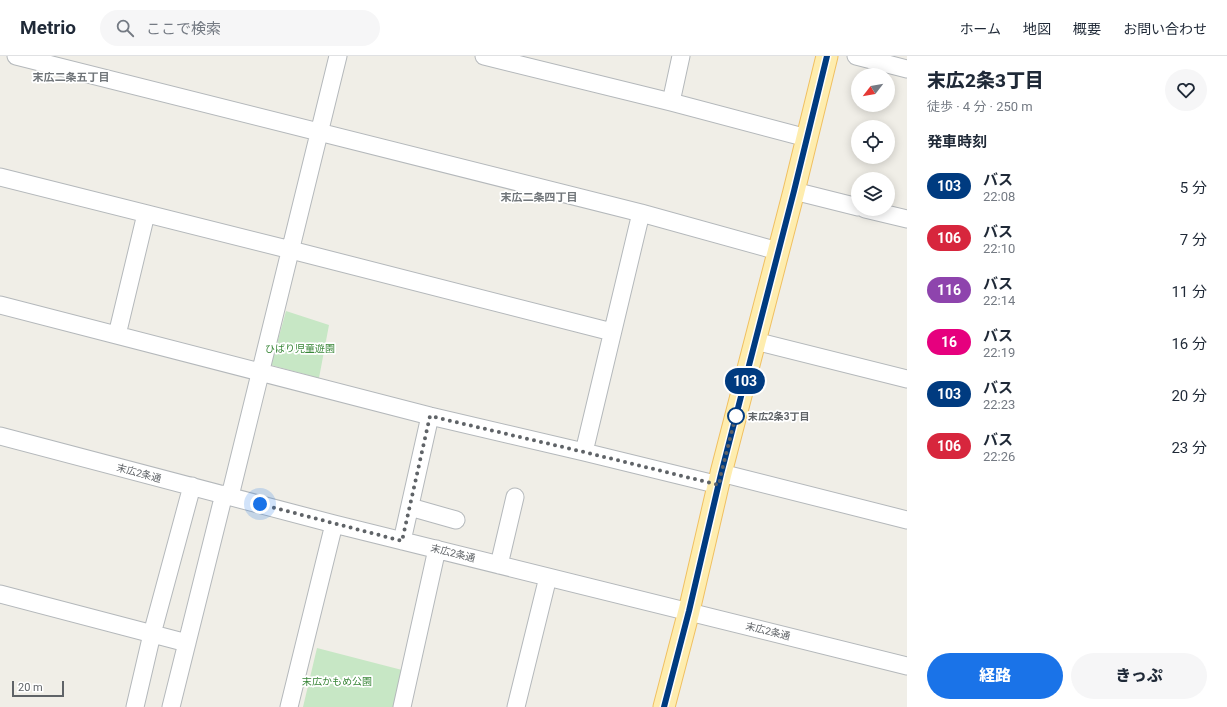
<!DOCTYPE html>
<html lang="ja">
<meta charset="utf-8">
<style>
body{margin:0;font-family:Roboto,"Noto Sans JP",sans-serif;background:#f6f6f7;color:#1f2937;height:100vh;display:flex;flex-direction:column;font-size:15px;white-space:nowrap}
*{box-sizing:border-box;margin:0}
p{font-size:13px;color:#747a83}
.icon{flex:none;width:22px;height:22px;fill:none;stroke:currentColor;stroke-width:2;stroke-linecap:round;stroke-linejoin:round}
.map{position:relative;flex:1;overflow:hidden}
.panel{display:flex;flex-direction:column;background:#fff;width:320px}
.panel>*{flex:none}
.badge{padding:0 8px;border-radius:13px;font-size:14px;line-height:26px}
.needle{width:26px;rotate:239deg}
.buttons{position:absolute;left:851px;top:12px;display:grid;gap:8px}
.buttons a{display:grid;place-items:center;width:44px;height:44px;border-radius:50%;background:#fff;box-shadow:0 2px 10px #0003;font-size:20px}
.scale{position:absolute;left:12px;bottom:10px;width:52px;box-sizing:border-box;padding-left:4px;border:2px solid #5f6367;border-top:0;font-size:11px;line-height:14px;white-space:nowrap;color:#5f6367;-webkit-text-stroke:3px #fff;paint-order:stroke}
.you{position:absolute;width:20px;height:20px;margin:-10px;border:3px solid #fff;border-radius:50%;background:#1a73e8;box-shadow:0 0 0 6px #1a73e833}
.map>.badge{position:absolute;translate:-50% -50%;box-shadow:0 0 0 2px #fff}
h2{padding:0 20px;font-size:15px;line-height:36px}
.round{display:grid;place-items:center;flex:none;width:42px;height:42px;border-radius:21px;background:#f6f6f7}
.headline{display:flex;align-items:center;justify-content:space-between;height:68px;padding:0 20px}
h1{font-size:19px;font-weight:800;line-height:30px}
.cta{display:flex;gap:8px;margin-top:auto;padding:8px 20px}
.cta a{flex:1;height:46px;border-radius:24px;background:#1a73e8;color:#fff;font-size:16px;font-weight:800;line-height:46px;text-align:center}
.cta a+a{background:#f6f6f7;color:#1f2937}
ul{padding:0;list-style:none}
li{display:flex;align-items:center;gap:12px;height:52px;padding:0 20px}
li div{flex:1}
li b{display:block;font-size:15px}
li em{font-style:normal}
li .badge{min-width:44px;font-weight:700;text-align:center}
header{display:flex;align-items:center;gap:24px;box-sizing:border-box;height:56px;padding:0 20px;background:#fff;border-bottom:1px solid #e0e1e3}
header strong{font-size:19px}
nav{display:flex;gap:22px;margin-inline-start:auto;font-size:14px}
.search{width:280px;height:36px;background:#f6f6f7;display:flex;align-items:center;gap:10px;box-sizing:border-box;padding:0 14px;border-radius:22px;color:#747a83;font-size:15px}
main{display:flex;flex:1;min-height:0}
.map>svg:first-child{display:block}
.green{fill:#c7e7c5}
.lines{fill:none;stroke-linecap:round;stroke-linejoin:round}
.minor-casing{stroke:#b4b8bb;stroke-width:19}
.major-casing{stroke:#f0c061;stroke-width:23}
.minor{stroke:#fff;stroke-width:17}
.major{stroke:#feedaf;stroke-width:21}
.line-casing{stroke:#fff;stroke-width:9}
.line{stroke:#003b80;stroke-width:6}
.walk{stroke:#5f6367;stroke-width:4;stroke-dasharray:0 7.2}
.stop-dot{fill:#fff;stroke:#003b80;stroke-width:2}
.labels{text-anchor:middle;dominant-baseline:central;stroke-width:3.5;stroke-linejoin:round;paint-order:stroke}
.park-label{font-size:10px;fill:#388637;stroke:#fff}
.stop-label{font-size:10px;font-weight:bold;fill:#5f6367;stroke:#fff;text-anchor:start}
.street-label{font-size:10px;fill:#5f6367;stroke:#fff}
.neighbourhood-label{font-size:11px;font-weight:bold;fill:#707579;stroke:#fff}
</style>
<header>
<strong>Metrio</strong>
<div class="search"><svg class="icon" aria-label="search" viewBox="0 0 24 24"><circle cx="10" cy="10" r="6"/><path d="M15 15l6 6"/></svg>ここで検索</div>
<nav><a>ホーム</a><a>地図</a><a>概要</a><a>お問い合わせ</a></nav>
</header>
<main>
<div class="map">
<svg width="907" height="651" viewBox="0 0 907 651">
<rect width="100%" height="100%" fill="#f0eee7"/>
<path class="green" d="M 286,255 L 329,269 L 319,322 L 271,309 Z
M 317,592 L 402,614 L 393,651 L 303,651 Z"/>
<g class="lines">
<defs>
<path id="minor" d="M 16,0 L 641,157 L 778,195
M 484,0 L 671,46 L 807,82
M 856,0 L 907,13
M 671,46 L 681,0
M 0,121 L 291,194 L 612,276
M 794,135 L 858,151
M 865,153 L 907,163
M 0,249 L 430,360 L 584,396 L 719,429
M 117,279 L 146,158
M 755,285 L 907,323
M 0,380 L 334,468 L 907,610
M 584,396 L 641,157
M 721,417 L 907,464
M 230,440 L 338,0
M 410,451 L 456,464
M 402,485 L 430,360
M 499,509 L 515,441
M 0,538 L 187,587
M 135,651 L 152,578 L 192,430
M 171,651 L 224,438
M 289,651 L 334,468
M 402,651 L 437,493
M 516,651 L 548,521"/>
<path id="major" d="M 664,651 L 689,555 L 721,417 L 794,135 L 827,0"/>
</defs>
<use href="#minor" class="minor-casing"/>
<use href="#major" class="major-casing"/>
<use href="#minor" class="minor"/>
<use href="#major" class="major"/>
</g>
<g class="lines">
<defs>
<path id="line" d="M 664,651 L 689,555 L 721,418 L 794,135 L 827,0"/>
</defs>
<use href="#line" class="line-casing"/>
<use href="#line" class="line"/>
<path class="walk" d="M 260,448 L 402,485 L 430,360 L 584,396 L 719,429 L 721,418 L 736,359 L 736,360"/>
</g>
<circle class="stop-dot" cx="736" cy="360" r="8"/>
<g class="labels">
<g class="park-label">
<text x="300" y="292">ひばり児童遊園</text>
<text x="337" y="625">末広かもめ公園</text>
</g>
<g class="stop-label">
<text x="748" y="360">末広2条3丁目</text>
</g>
<g class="street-label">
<text transform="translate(139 417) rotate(15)">末広2条通</text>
<text transform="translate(453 497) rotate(14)">末広2条通</text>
<text transform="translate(768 575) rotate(14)">末広2条通</text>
</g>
<g class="neighbourhood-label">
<text x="71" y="21">末広二条五丁目</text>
<text x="539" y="141">末広二条四丁目</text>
</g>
</g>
</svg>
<div class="buttons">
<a><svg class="needle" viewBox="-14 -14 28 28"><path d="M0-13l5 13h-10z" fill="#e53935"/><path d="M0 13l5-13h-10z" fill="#747a83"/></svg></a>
<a><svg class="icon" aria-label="locate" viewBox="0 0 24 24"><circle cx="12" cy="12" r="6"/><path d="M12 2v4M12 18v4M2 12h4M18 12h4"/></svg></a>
<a><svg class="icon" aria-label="layers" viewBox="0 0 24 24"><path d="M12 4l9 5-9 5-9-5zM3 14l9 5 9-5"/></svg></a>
</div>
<div class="scale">20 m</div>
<div class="you" style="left:260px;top:448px"></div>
<b class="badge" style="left:745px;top:325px;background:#003b80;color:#fff">103</b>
</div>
<section class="panel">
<div class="headline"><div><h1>末広2条3丁目</h1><p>徒歩 · 4 分 · 250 m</p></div><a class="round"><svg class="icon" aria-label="heart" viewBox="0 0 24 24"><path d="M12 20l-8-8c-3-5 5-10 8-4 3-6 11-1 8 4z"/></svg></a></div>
<h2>発車時刻</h2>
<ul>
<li><span class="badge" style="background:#003b80;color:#fff">103</span><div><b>バス</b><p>22:08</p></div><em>5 分</em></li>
<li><span class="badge" style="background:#d7263d;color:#fff">106</span><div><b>バス</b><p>22:10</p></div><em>7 分</em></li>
<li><span class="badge" style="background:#8e44ad;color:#fff">116</span><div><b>バス</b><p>22:14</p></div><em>11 分</em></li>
<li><span class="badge" style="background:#e6007e;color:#fff">16</span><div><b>バス</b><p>22:19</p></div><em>16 分</em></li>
<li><span class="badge" style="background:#003b80;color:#fff">103</span><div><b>バス</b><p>22:23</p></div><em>20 分</em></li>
<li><span class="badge" style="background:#d7263d;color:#fff">106</span><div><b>バス</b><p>22:26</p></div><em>23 分</em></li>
</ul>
<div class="cta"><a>経路</a><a>きっぷ</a></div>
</section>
</main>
